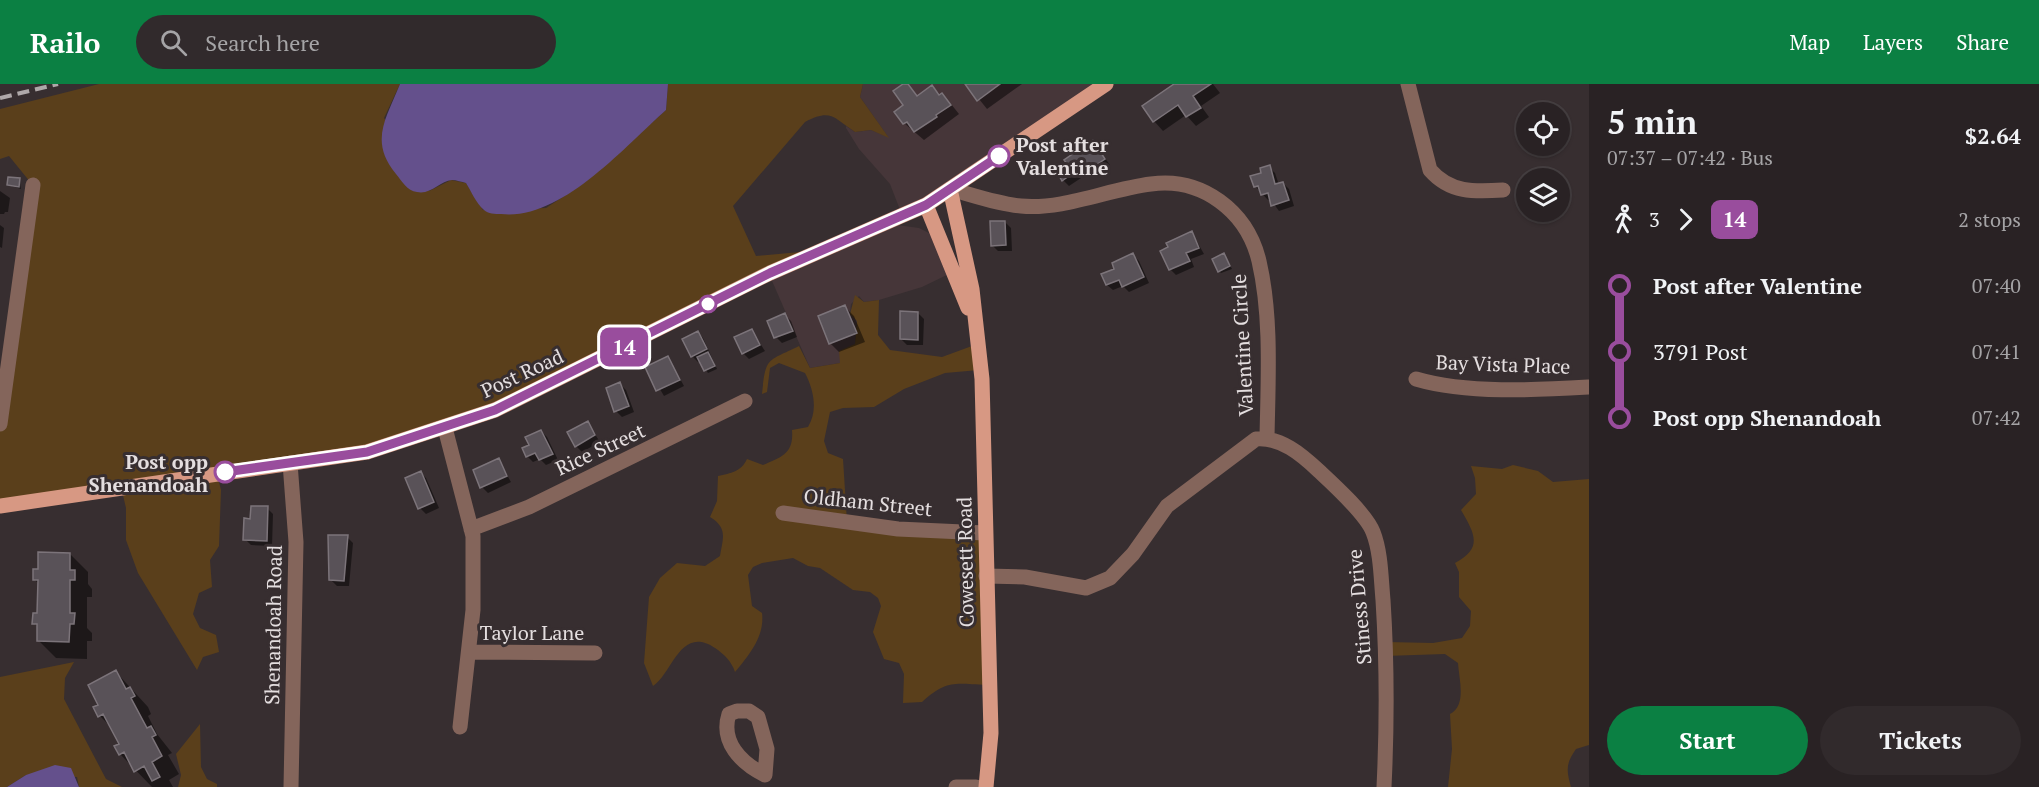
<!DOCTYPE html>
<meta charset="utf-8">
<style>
body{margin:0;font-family:"PT Serif",serif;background:#312a2c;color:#f1f3f6;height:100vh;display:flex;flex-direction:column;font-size:22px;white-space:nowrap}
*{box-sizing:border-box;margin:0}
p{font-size:20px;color:#a5a4a6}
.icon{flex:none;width:33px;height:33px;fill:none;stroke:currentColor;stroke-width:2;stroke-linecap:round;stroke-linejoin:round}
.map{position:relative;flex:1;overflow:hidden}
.side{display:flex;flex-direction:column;background:#292224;width:450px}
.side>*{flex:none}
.badge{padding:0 12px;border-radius:9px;font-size:21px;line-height:39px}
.tools{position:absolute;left:1516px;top:18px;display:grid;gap:12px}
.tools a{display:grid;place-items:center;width:54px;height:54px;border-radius:50%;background:#292224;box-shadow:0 2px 4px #0004,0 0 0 2px #453f41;font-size:30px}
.map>.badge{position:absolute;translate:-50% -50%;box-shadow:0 0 0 3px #fff}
.legs{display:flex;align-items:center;gap:9px;height:66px;padding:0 18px;font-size:20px}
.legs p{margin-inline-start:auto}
.headline{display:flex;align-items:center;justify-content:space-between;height:102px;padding:0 18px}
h1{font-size:33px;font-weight:700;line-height:45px}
.cta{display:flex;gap:12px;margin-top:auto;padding:12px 18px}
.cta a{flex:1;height:69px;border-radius:36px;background:#0b8043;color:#fff;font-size:24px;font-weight:700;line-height:69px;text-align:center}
.cta a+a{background:#312a2c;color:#f1f3f6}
ul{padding:0 18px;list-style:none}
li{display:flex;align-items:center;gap:21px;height:66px;font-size:22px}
li i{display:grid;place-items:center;width:9px;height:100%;margin:0 8px;background:currentColor}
li i::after{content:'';width:15px;height:15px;margin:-8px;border:4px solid;border-radius:50%;background:#292224}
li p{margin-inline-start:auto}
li:first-child i{background:linear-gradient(#0000 50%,currentColor 0)}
li:last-child i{background:linear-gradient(currentColor 50%,#0000 0)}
header{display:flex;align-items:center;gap:36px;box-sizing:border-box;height:84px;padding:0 30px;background:#0b8043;color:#fff}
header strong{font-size:28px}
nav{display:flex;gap:33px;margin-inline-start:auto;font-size:21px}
.search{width:420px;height:54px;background:#312a2c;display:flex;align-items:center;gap:15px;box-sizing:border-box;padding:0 21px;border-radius:33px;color:#a5a4a6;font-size:22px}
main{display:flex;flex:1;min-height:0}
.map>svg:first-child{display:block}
.built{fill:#463639}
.green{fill:#5a3f1b}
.water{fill:#64508c}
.shadow{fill:#0007}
.building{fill:#595258;stroke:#7c747a;stroke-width:1.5}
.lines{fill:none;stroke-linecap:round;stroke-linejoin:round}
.minor{stroke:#84655b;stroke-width:15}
.major{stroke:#d79883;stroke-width:15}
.rail{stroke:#afa8a9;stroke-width:4;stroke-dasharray:12 6;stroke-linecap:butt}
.line-1-casing{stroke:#fff;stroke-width:14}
.line-1{stroke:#994d9d;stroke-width:9}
.stop-1-dot{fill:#fff;stroke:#994d9d;stroke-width:3}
.labels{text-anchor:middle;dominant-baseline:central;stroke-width:6;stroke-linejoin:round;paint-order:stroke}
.stop-label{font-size:20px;font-weight:bold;fill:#e4dedf;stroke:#372e30;text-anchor:start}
.street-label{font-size:20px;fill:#e4dedf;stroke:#372e30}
</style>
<header>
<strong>Railo</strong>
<div class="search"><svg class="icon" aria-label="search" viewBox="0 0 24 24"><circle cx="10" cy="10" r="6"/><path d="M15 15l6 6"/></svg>Search here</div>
<nav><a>Map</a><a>Layers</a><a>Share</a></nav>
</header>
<main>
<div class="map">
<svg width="1589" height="703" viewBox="0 0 1589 703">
<rect width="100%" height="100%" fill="#372e30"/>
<path class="built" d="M 863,0 L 1107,0 L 902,131 L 890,100 L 859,65 L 846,44 L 846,42 L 855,48 L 871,46 L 888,53 L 860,13 Z
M 890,140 L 919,144 L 935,152 L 953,188 L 922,203 L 879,216 L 864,218 L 859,212 L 851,220 L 850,229 L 857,237 L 855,260 L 840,279 L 810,284 L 769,190 Z"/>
<path class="green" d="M 99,0 L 400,0 L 384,34 L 429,107 L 451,96 L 466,99 L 483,126 L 546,124 L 584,99 L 666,26 L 668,0 L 863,0 L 860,13 L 889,54 L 871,46 L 855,48 C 834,34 831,24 805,38 L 733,122 L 756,172 L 822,166 L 483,329 L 323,375 L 217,390 L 221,406 L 219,462 L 210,476 L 212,503 L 199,509 L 193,530 L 200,544 L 216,551 L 219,568 L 203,573 L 197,586 L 138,489 L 126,456 L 126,424 L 121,403 L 0,421 L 0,336 L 31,99 L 9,72 L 0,75 L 0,25 Z
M 855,211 L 864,218 L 879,216 L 878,251 L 890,266 L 942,273 L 972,262 L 979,286 L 945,289 L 904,305 L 874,323 L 843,324 L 830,328 L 824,357 L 828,369 L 843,375 L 847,438 L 981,451 L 987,601 C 954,600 948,595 922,618 L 903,619 L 904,590 L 899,579 L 884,575 L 873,548 L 881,522 L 878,514 L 870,508 L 853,506 L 820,484 L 808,482 L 793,474 L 762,479 L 753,483 L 748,491 L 752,522 L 762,529 C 765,552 749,571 735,588 C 732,578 724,570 715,564 C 680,541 673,589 653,602 L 644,579 L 649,513 L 660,494 L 677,479 L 705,482 L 720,472 C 723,454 728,444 710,433 L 717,417 L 718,392 C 731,389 741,388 747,375 L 763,381 C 782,373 794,369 792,346 L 808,343 C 818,327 814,306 805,289 L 779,279 L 770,284 L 767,308 L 762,310 C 766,272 767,278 799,262 L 810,284 L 840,279 L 839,267 L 855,260 L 857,237 L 850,230 Z
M 1513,381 L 1538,387 L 1553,398 L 1589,395 L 1589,661 L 1576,665 C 1566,679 1566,686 1571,703 L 1448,703 L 1452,665 L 1450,630 C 1467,621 1459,596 1458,579 L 1445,570 L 1385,572 L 1386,558 L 1433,559 L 1462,554 L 1470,542 L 1471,527 L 1459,513 L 1459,488 L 1455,479 C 1483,464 1475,450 1461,426 L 1476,410 L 1475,394 L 1471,382 L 1502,385 Z
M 74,578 L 65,594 L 64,615 L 106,695 L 122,703 L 79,703 L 77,693 L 26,691 L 7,703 L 0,703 L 0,593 Z
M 200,640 L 201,683 L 207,695 L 217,700 L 217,703 L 178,703 L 181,691 L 176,670 Z"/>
<path class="water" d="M 400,0 L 668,0 L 666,26 C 624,63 561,137 501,130 C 495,130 488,130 484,126 C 476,119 471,107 466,99 C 462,98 456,96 452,96 C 440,97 431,111 417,108 C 407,107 402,97 396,90 C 369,57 386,35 400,0 Z
M 55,681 L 71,684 L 79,703 L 7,703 L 26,691 Z"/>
<path class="shadow" d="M 905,0 L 918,13 L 932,3 L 951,20 L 959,30 L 924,56 L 904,39 Z
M 967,0 L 1022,0 L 987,25 Z
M 1177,0 L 1213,0 L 1220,9 L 1201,22 L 1209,33 L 1196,42 L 1186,31 L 1163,47 L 1154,37 Z
M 1093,58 L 1110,81 L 1091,94 L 1087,90 L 1069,102 L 1063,96 L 1070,82 Z
M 1269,83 L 1275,89 L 1279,101 L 1283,99 L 1289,105 L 1294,122 L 1279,127 L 1271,116 L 1268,116 L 1255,102 Z
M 19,96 L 21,105 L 9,101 Z
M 0,107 L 10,114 L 8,128 L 5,128 L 4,130 L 0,130 Z
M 1005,138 L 1011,144 L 1012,167 L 998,167 L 992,161 Z
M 0,141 L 4,144 L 2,164 L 0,163 Z
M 1192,149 L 1204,170 L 1191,175 L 1194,183 L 1176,191 L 1170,185 Z
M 1133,171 L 1139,177 L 1149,199 L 1129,208 L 1123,202 L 1113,206 L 1107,201 L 1116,185 Z
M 1224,171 L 1232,185 L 1221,189 L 1219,187 Z
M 845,223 L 854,232 L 865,258 L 839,268 L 830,259 Z
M 918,229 L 924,235 L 923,261 L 907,261 L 901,255 Z
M 785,231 L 791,237 L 797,253 L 782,259 L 776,253 Z
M 752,247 L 765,267 L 749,275 L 743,269 Z
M 698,248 L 703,254 L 717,285 L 708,289 L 700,277 L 698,278 L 692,272 Z
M 668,273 L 684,302 L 664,312 L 647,283 Z
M 620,300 L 626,306 L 634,328 L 622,333 L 616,327 Z
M 587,338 L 600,358 L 582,368 L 576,362 Z
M 541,347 L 547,353 L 558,376 L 546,381 L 540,375 L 533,378 L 527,372 Z
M 498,376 L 511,398 L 488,409 L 482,403 Z
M 421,389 L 426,394 L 439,424 L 426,430 L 420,424 L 407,394 Z
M 267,424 L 273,430 L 272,462 L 251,461 L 245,455 L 252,436 Z
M 347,453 L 353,459 L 349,502 L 337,502 L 331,496 Z
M 70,470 L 88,488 L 88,500 L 92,505 L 92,513 L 87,513 L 87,544 L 92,549 L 92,557 L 87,557 L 87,575 L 56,574 L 39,557 L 39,544 L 34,539 L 39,531 L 39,500 L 34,495 Z
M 116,588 L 148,623 L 151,630 L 148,632 L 157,650 L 172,669 L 168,671 L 179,690 L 169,696 L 173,703 L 152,703 L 120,670 L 121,660 L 113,645 L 100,632 L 100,621 Z"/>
<path class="building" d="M 903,0 L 908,0 L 917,12 L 932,1 L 939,11 L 942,9 L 951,21 L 936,31 L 937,33 L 914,48 L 907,38 L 903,40 L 894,28 L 903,21 L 893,7 Z
M 965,0 L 1000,0 L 977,17 Z
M 1174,0 L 1211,0 L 1193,12 L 1201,24 L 1186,33 L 1178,21 L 1153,38 L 1142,22 Z
M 1093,56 L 1105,75 L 1084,89 L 1080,84 L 1062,97 L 1057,88 L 1068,81 L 1064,76 Z
M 1270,81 L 1275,100 L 1283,98 L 1289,116 L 1271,122 L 1268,109 L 1261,111 L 1258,102 L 1254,103 L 1250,92 L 1261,89 L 1260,84 Z
M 8,93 L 20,94 L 19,103 L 7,101 Z
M 990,137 L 1005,137 L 1006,161 L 991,162 Z
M 1192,147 L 1199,164 L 1186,169 L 1190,177 L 1169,186 L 1160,167 L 1168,163 L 1166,159 Z
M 1133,169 L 1144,193 L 1122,203 L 1119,196 L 1106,201 L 1101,190 L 1114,185 L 1112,179 Z
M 1224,169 L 1230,182 L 1218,188 L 1212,175 Z
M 845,221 L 857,249 L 829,260 L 818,232 Z
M 900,227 L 918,228 L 918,256 L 900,255 Z
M 785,229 L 793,247 L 774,254 L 767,237 Z
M 752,245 L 760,261 L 742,270 L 734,253 Z
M 698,247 L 707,265 L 691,273 L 682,255 Z
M 708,268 L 715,282 L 704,287 L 697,273 Z
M 668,272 L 680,296 L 656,307 L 645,283 Z
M 620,298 L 629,322 L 614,328 L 606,304 Z
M 588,337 L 595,351 L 575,363 L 567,348 Z
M 541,346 L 553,370 L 539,376 L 535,369 L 526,373 L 522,364 L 529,361 L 525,353 Z
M 499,374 L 507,392 L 480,404 L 473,386 Z
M 421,387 L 434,418 L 418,425 L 405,394 Z
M 251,422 L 268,422 L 267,457 L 243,456 L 244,434 L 250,435 Z
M 328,451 L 348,451 L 344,497 L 329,496 Z
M 38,468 L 70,469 L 70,486 L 75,486 L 75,496 L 70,496 L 70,529 L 75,529 L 74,540 L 70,540 L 69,558 L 37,557 L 37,540 L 32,540 L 33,529 L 37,529 L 38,496 L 33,496 L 33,485 L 38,485 Z
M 116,586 L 126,605 L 130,603 L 135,612 L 131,614 L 147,644 L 151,642 L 156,651 L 152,653 L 162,672 L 152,678 L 160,693 L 152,697 L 144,682 L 134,688 L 124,668 L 119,671 L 114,662 L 119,660 L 103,630 L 98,633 L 93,623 L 98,621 L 88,601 Z"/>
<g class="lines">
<path class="minor" d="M 1408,0 L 1430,86 C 1450,109 1474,108 1503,106
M 950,105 C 973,111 997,120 1021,122 C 1064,126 1109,105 1151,100 C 1202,93 1247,127 1259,177 C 1272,233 1268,297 1267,354
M 1416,295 C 1467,310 1536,306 1589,303
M 0,340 L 33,101
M 445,344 L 473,452 L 473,526 L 460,643
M 290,379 L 296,458 L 291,703
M 783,429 L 898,445 L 985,449
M 471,445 L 529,423 L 745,317
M 986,492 L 1025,493 L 1086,504 L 1110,494 L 1133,470 L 1167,422 L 1256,355 C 1281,353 1301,370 1319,387 C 1333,400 1366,430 1373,448 C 1381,468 1381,495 1383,516 C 1387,578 1387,641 1384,703
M 470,568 L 595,569
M 737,627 L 749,627 L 758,633 L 767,665 L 765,691 C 741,679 720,658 729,630 Z
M 956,703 L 976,703"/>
<path class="major" d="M 950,105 L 972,205 L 982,295 L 991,649 L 986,703
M 926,121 L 968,224
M 0,422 L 367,368 L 495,326 L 770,189 L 926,121 L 1106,0"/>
<path class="rail" d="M 0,14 L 58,0"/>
</g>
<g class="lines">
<defs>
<path id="line-1" d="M 225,388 L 367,368 L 495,326 L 770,189 L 926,121 L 999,72"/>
</defs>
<use href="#line-1" class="line-1-casing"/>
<use href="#line-1" class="line-1"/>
</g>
<g class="stop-1-dot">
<circle cx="999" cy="72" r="10"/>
<circle cx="708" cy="220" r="8"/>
<circle cx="225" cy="388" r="10"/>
</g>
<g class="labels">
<g class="stop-label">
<text x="1016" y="60">Post after<tspan x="1016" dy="23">Valentine</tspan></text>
<text x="208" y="377" text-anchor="end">Post opp<tspan x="208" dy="23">Shenandoah</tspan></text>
</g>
<g class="street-label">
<text transform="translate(1242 261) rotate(-93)">Valentine Circle</text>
<text transform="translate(1503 280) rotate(2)">Bay Vista Place</text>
<text transform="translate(522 289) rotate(-25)">Post Road</text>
<text transform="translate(600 365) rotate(-25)">Rice Street</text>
<text transform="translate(868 418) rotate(6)">Oldham Street</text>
<text transform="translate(965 478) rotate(-91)">Cowesett Road</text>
<text transform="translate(1359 523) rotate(-95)">Stiness Drive</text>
<text transform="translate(273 541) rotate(-89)">Shenandoah Road</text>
<text x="532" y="548">Taylor Lane</text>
</g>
</g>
</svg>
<div class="tools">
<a><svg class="icon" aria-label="locate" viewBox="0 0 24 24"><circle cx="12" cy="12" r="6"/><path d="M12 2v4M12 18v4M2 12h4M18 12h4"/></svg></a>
<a><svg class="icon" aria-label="layers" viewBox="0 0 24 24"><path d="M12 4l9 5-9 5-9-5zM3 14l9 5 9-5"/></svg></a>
</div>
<b class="badge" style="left:624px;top:263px;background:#994d9d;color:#fff">14</b>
</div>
<section class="side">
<div class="headline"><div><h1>5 min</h1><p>07:37 – 07:42 · Bus</p></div><b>$2.64</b></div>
<div class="legs"><svg class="icon" aria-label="walk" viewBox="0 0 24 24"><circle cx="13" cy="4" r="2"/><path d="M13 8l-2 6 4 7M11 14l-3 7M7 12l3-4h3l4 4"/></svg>3<svg class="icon" aria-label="forward" viewBox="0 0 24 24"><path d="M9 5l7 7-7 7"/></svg><b class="badge" style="background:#994d9d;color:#fff">14</b><p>2 stops</p></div>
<ul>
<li><i style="color:#994d9d"></i><b>Post after Valentine</b><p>07:40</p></li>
<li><i style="color:#994d9d"></i><span>3791 Post</span><p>07:41</p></li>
<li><i style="color:#994d9d"></i><b>Post opp Shenandoah</b><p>07:42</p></li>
</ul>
<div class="cta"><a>Start</a><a>Tickets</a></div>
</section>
</main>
